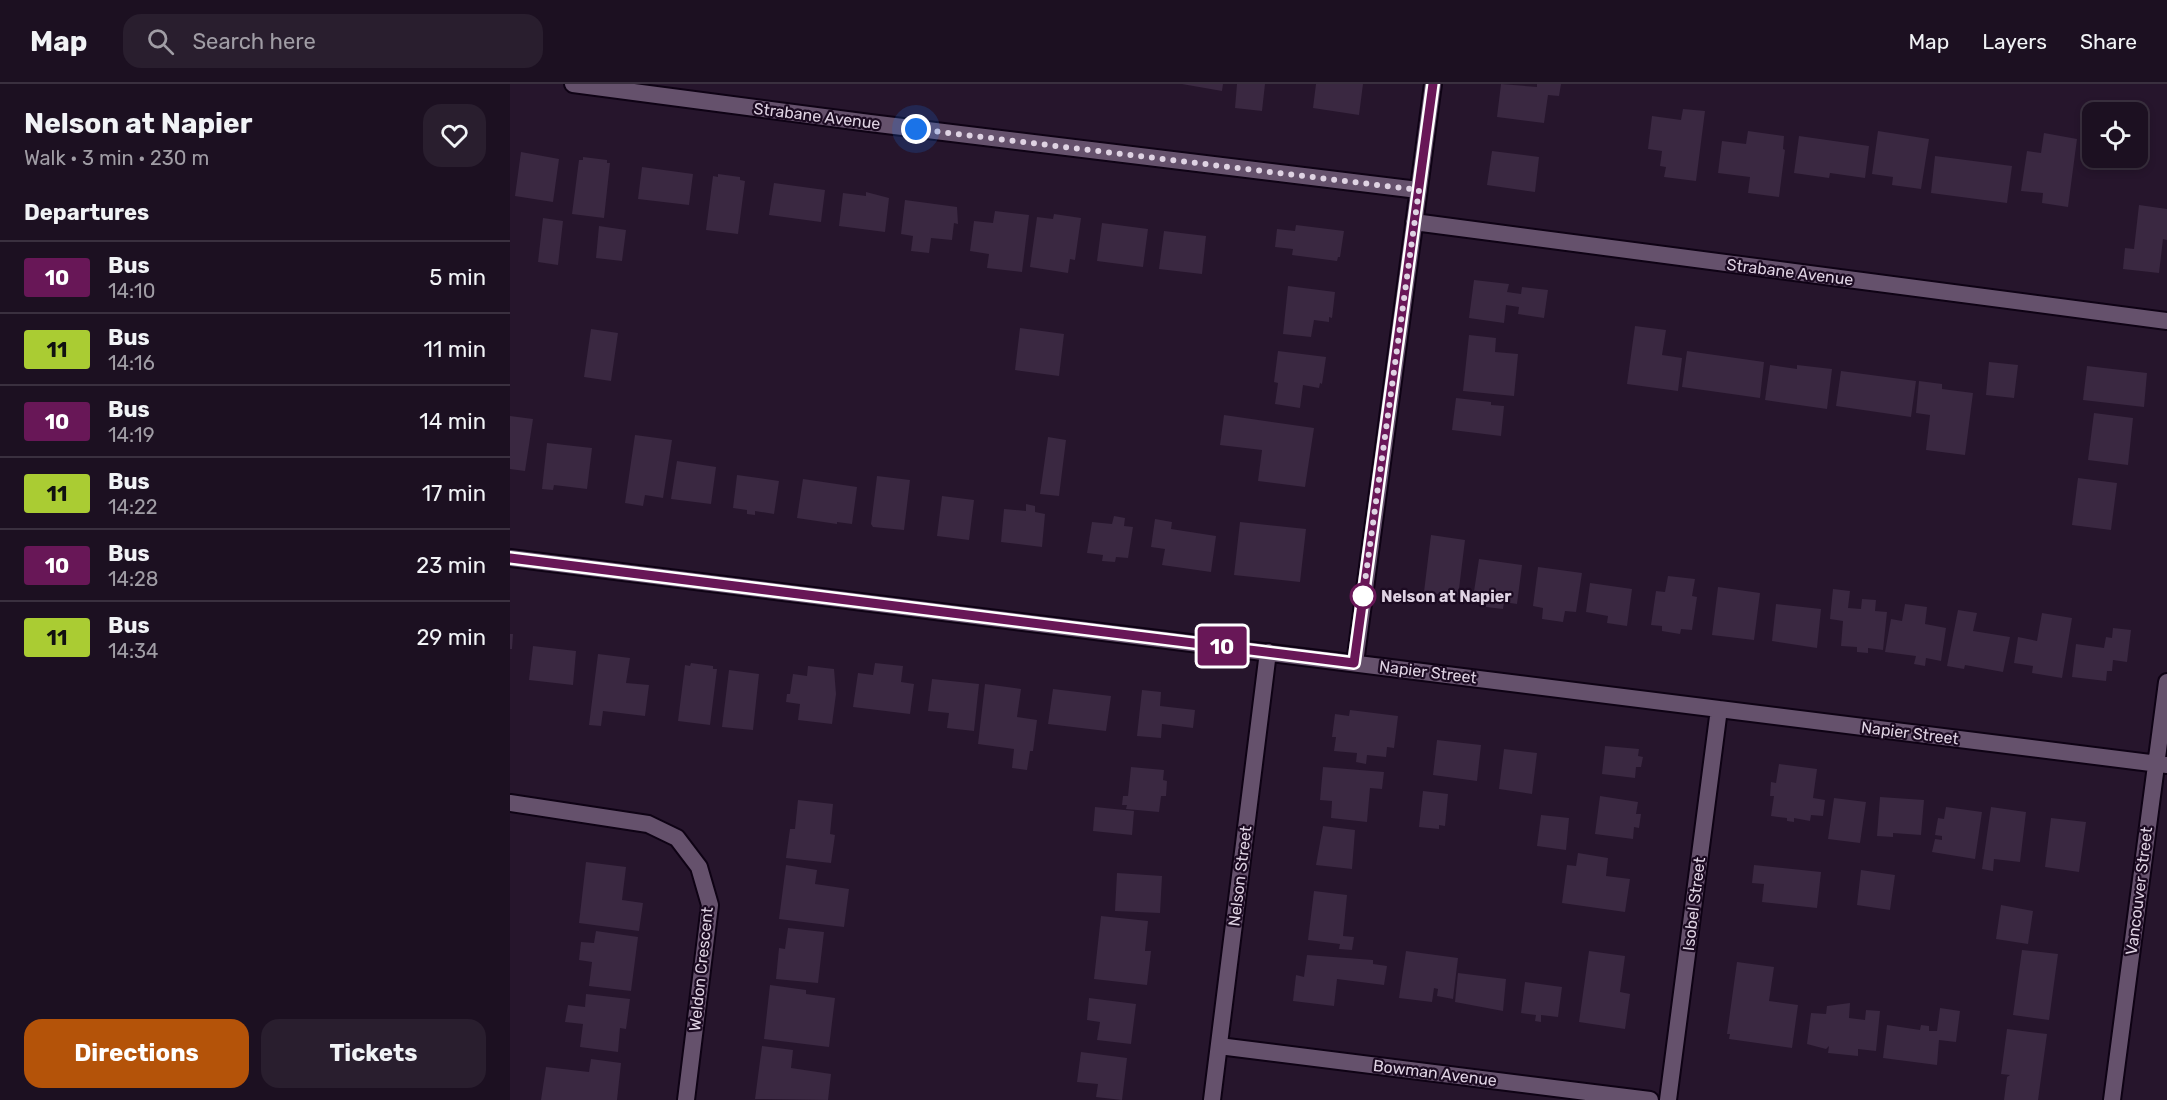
<!DOCTYPE html>
<meta charset="utf-8">
<style>
body{margin:0;font-family:Rubik,sans-serif;background:#291e2e;color:#f1f3f6;height:100vh;display:flex;flex-direction:column;font-size:22px;white-space:nowrap}
*{box-sizing:border-box;margin:0}
p{font-size:20px;color:#a09da5}
.icon{flex:none;width:33px;height:33px;fill:none;stroke:currentColor;stroke-width:2;stroke-linecap:round;stroke-linejoin:round}
.map{position:relative;flex:1;overflow:hidden}
.drawer{display:flex;flex-direction:column;background:#1c1021;width:510px}
.drawer>*{flex:none}
.badge{padding:0 12px;border-radius:4px;font-size:21px;line-height:39px}
.tools{position:absolute;left:1572px;top:18px;display:grid;gap:12px}
.tools a{display:grid;place-items:center;width:66px;height:66px;border-radius:12px;background:#1c1021;box-shadow:0 3px 9px #0003,0 0 0 2px #3a303f;font-size:30px}
.you{position:absolute;width:30px;height:30px;margin:-15px;border:4px solid #fff;border-radius:50%;background:#1a73e8;box-shadow:0 0 0 9px #1a73e833}
.map>.badge{position:absolute;translate:-50% -50%;box-shadow:0 0 0 3px #fff}
h2{padding:0 24px;font-size:22px;line-height:54px}
.round{display:grid;place-items:center;flex:none;width:63px;height:63px;border-radius:18px;background:#291e2e}
.summary{display:flex;align-items:center;justify-content:space-between;height:102px;padding:0 24px}
h1{font-size:28px;font-weight:700;line-height:45px}
.button{display:flex;gap:12px;margin-top:auto;padding:12px 24px}
.button a{flex:1;height:69px;border-radius:18px;background:#b45309;color:#fff;font-size:24px;font-weight:700;line-height:69px;text-align:center}
.button a+a{background:#291e2e;color:#f1f3f6}
ul{padding:0;list-style:none}
li{display:flex;align-items:center;gap:18px;height:72px;padding:0 24px;border-top:2px solid #3a303f}
li div{flex:1}
li b{display:block;font-size:22px}
li em{font-style:normal}
li .badge{min-width:66px;font-weight:700;text-align:center}
header{display:flex;align-items:center;gap:36px;box-sizing:border-box;height:84px;padding:0 30px;background:#1c1021;border-bottom:2px solid #3a303f}
header strong{font-size:28px}
nav{display:flex;gap:33px;margin-inline-start:auto;font-size:21px}
.search{width:420px;height:54px;background:#291e2e;display:flex;align-items:center;gap:15px;box-sizing:border-box;padding:0 21px;border-radius:18px;color:#a09da5;font-size:22px}
main{display:flex;flex:1;min-height:0}
.map>svg:first-child{display:block}
.building{fill:#3a2841}
.lines{fill:none;stroke-linecap:round;stroke-linejoin:round}
.minor-casing{stroke:#0e0214;stroke-width:20}
.minor{stroke:#65516c;stroke-width:16}
.line-casing{stroke:#fff;stroke-width:14}
.line{stroke:#681757;stroke-width:9}
.walk{stroke:#dfd3e3;stroke-width:6;stroke-dasharray:0 10.8}
.stop-dot{fill:#fff;stroke:#681757;stroke-width:3}
.labels{text-anchor:middle;dominant-baseline:central;stroke-width:4.5;stroke-linejoin:round;paint-order:stroke}
.street-label{font-size:16px;fill:#dfd3e3;stroke:#1c0b22}
.stop-label{font-size:16px;font-weight:bold;fill:#dfd3e3;stroke:#1c0b22;text-anchor:start}
</style>
<header>
<strong>Map</strong>
<div class="search"><svg class="icon" aria-label="search" viewBox="0 0 24 24"><circle cx="10" cy="10" r="6"/><path d="M15 15l6 6"/></svg>Search here</div>
<nav><a>Map</a><a>Layers</a><a>Share</a></nav>
</header>
<main>
<section class="drawer">
<div class="summary"><div><h1>Nelson at Napier</h1><p>Walk · 3 min · 230 m</p></div><a class="round"><svg class="icon" aria-label="heart" viewBox="0 0 24 24"><path d="M12 20l-8-8c-3-5 5-10 8-4 3-6 11-1 8 4z"/></svg></a></div>
<h2>Departures</h2>
<ul>
<li><span class="badge" style="background:#681757;color:#fff">10</span><div><b>Bus</b><p>14:10</p></div><em>5 min</em></li>
<li><span class="badge" style="background:#ac3;color:#111">11</span><div><b>Bus</b><p>14:16</p></div><em>11 min</em></li>
<li><span class="badge" style="background:#681757;color:#fff">10</span><div><b>Bus</b><p>14:19</p></div><em>14 min</em></li>
<li><span class="badge" style="background:#ac3;color:#111">11</span><div><b>Bus</b><p>14:22</p></div><em>17 min</em></li>
<li><span class="badge" style="background:#681757;color:#fff">10</span><div><b>Bus</b><p>14:28</p></div><em>23 min</em></li>
<li><span class="badge" style="background:#ac3;color:#111">11</span><div><b>Bus</b><p>14:34</p></div><em>29 min</em></li>
</ul>
<div class="button"><a>Directions</a><a>Tickets</a></div>
</section>
<div class="map">
<svg width="1657" height="1016" viewBox="0 0 1657 1016">
<rect width="100%" height="100%" fill="#26152c"/>
<path class="building" d="M 672,0 L 713,0 L 712,7 Z
M 727,0 L 755,0 L 752,27 L 725,24 Z
M 806,0 L 853,0 L 849,31 L 803,24 Z
M 991,0 L 1027,3 L 1027,0 L 1051,0 L 1049,12 L 1038,11 L 1034,39 L 987,33 Z
M 1173,25 L 1195,27 L 1186,97 L 1154,93 L 1156,83 L 1150,82 L 1152,67 L 1138,65 L 1142,32 L 1171,36 Z
M 1238,47 L 1274,52 L 1273,65 L 1275,66 L 1269,113 L 1238,109 L 1240,93 L 1208,89 L 1212,57 L 1236,60 Z
M 1368,47 L 1419,55 L 1411,105 L 1382,101 L 1383,93 L 1362,90 Z
M 1534,49 L 1567,55 L 1558,123 L 1532,119 L 1533,109 L 1511,107 L 1517,67 L 1531,69 Z
M 1289,52 L 1359,62 L 1355,94 L 1320,89 L 1319,94 L 1284,89 Z
M 982,67 L 1029,73 L 1025,108 L 977,101 Z
M 11,68 L 49,75 L 43,118 L 5,112 Z
M 1425,72 L 1502,82 L 1497,119 L 1421,109 Z
M 73,73 L 97,76 L 97,79 L 100,79 L 94,134 L 62,130 L 69,76 L 73,76 Z
M 132,83 L 183,90 L 179,121 L 128,115 Z
M 208,90 L 230,93 L 230,96 L 235,97 L 228,150 L 196,146 L 203,92 L 208,93 Z
M 264,99 L 315,106 L 311,138 L 259,131 Z
M 356,108 L 379,114 L 375,148 L 329,142 L 333,109 L 356,112 Z
M 395,116 L 447,123 L 448,140 L 444,139 L 442,156 L 421,154 L 419,169 L 401,167 L 403,152 L 391,150 Z
M 1629,121 L 1657,125 L 1657,156 L 1653,155 L 1649,189 L 1613,185 L 1615,164 L 1624,165 Z
M 485,127 L 519,131 L 512,188 L 477,184 L 479,170 L 460,167 L 464,137 L 483,139 Z
M 544,130 L 571,134 L 565,176 L 560,175 L 558,189 L 520,183 L 527,133 L 543,135 Z
M 33,134 L 53,137 L 48,181 L 28,178 Z
M 592,139 L 638,145 L 633,183 L 587,177 Z
M 786,141 L 834,147 L 830,173 L 828,173 L 827,177 L 782,171 L 783,165 L 765,163 L 767,145 L 785,147 Z
M 89,142 L 116,146 L 112,177 L 86,174 Z
M 654,147 L 696,152 L 692,190 L 649,185 Z
M 964,196 L 999,200 L 997,208 L 1011,210 L 1012,203 L 1038,206 L 1034,234 L 1008,230 L 1009,223 L 996,221 L 994,239 L 959,234 Z
M 778,202 L 825,208 L 822,234 L 819,233 L 819,238 L 804,236 L 801,253 L 773,250 Z
M 1125,242 L 1156,246 L 1152,271 L 1172,274 L 1168,307 L 1117,300 Z
M 510,244 L 554,250 L 549,292 L 505,286 Z
M 81,245 L 108,249 L 101,297 L 74,293 Z
M 959,251 L 986,254 L 985,268 L 1008,270 L 1004,312 L 953,307 Z
M 768,267 L 816,273 L 812,300 L 810,299 L 809,304 L 793,301 L 790,324 L 765,320 L 768,299 L 764,298 Z
M 1177,267 L 1254,278 L 1250,314 L 1172,303 Z
M 1479,278 L 1508,281 L 1504,314 L 1476,311 Z
M 1260,281 L 1287,285 L 1287,281 L 1322,285 L 1317,325 L 1255,316 Z
M 1577,282 L 1637,289 L 1634,323 L 1573,316 Z
M 1331,287 L 1406,297 L 1401,333 L 1326,322 Z
M 1409,297 L 1432,300 L 1432,305 L 1463,309 L 1455,371 L 1416,366 L 1420,331 L 1406,329 Z
M 946,314 L 981,318 L 981,321 L 994,322 L 991,352 L 942,346 Z
M 1584,329 L 1623,334 L 1618,381 L 1578,376 Z
M 714,331 L 804,344 L 795,403 L 748,397 L 752,366 L 710,361 Z
M 0,332 L 23,335 L 15,387 L 0,385 Z
M 125,351 L 162,356 L 153,414 L 135,411 L 133,422 L 115,419 Z
M 538,353 L 556,356 L 549,412 L 530,410 Z
M 37,359 L 82,364 L 77,405 L 44,401 L 43,406 L 32,405 Z
M 167,377 L 206,383 L 201,420 L 161,415 Z
M 227,391 L 269,397 L 264,430 L 245,427 L 245,431 L 237,430 L 237,426 L 223,424 Z
M 367,392 L 400,396 L 394,446 L 363,443 L 361,440 Z
M 1568,394 L 1607,399 L 1601,446 L 1562,441 Z
M 293,395 L 347,403 L 342,440 L 327,438 L 327,440 L 287,434 Z
M 432,412 L 464,416 L 459,456 L 427,452 Z
M 516,420 L 525,422 L 525,428 L 535,430 L 532,463 L 491,458 L 494,425 L 516,427 Z
M 604,432 L 615,434 L 614,442 L 623,443 L 618,474 L 606,473 L 605,478 L 592,477 L 593,471 L 577,469 L 582,438 L 602,440 Z
M 645,435 L 662,438 L 661,445 L 706,452 L 701,488 L 652,481 L 655,465 L 641,463 Z
M 730,438 L 796,445 L 790,498 L 724,491 Z
M 921,451 L 955,456 L 948,513 L 914,508 Z
M 969,475 L 1012,481 L 1007,520 L 994,518 L 993,525 L 976,523 L 976,516 L 963,514 Z
M 1028,483 L 1072,489 L 1066,528 L 1055,527 L 1053,538 L 1032,535 L 1033,524 L 1023,522 Z
M 1158,492 L 1185,495 L 1182,512 L 1187,513 L 1182,546 L 1171,545 L 1170,550 L 1152,547 L 1152,542 L 1141,541 L 1146,507 L 1155,508 Z
M 1080,499 L 1122,505 L 1117,542 L 1097,539 L 1098,532 L 1076,528 Z
M 1208,503 L 1250,509 L 1244,556 L 1202,551 Z
M 1323,505 L 1340,507 L 1338,524 L 1351,525 L 1352,515 L 1366,516 L 1365,527 L 1377,528 L 1373,566 L 1358,564 L 1358,569 L 1347,568 L 1347,563 L 1331,562 L 1333,537 L 1320,535 Z
M 1266,520 L 1311,525 L 1307,564 L 1262,557 Z
M 1395,520 L 1417,523 L 1415,540 L 1436,544 L 1431,577 L 1416,574 L 1415,582 L 1404,580 L 1406,572 L 1375,568 L 1381,535 L 1392,537 Z
M 1448,526 L 1467,529 L 1463,547 L 1500,553 L 1493,588 L 1455,581 L 1454,585 L 1437,582 Z
M 1532,529 L 1562,534 L 1552,594 L 1522,589 L 1523,582 L 1504,579 L 1508,553 L 1527,557 Z
M 1603,544 L 1621,546 L 1617,578 L 1603,576 L 1602,587 L 1597,587 L 1596,597 L 1562,593 L 1566,560 L 1594,564 L 1596,553 L 1602,554 Z
M 0,550 L 3,550 L 2,565 L 0,565 Z
M 23,562 L 66,567 L 63,601 L 19,596 Z
M 88,570 L 120,574 L 116,599 L 139,601 L 135,632 L 93,627 L 91,642 L 79,641 Z
M 181,579 L 203,582 L 203,585 L 207,585 L 200,641 L 168,637 L 175,581 L 180,582 Z
M 365,579 L 393,582 L 391,598 L 404,600 L 400,630 L 343,623 L 348,589 L 363,591 Z
M 298,582 L 324,585 L 326,610 L 322,640 L 288,636 L 290,620 L 276,618 L 277,610 L 280,610 L 283,590 L 297,592 Z
M 219,586 L 249,590 L 243,646 L 212,643 Z
M 422,595 L 469,600 L 464,647 L 437,644 L 439,629 L 418,627 Z
M 475,600 L 511,605 L 507,633 L 527,636 L 523,667 L 520,667 L 517,686 L 502,684 L 504,665 L 468,660 Z
M 543,605 L 601,612 L 596,647 L 538,640 Z
M 632,606 L 651,608 L 650,622 L 685,626 L 683,644 L 652,640 L 651,654 L 627,652 Z
M 840,626 L 888,632 L 884,664 L 877,663 L 876,673 L 857,671 L 856,680 L 846,678 L 847,669 L 824,667 L 826,653 L 822,653 L 825,630 L 839,632 Z
M 927,656 L 971,661 L 967,697 L 923,691 Z
M 1095,662 L 1129,665 L 1128,672 L 1133,673 L 1131,683 L 1126,683 L 1125,694 L 1092,690 Z
M 994,665 L 1027,669 L 1022,710 L 989,705 Z
M 1269,680 L 1307,685 L 1303,714 L 1315,716 L 1313,732 L 1301,731 L 1300,737 L 1284,734 L 1284,738 L 1277,737 L 1277,734 L 1261,732 L 1264,712 L 1260,712 L 1261,698 L 1266,699 Z
M 621,683 L 654,686 L 653,696 L 657,697 L 656,712 L 651,712 L 649,728 L 616,725 L 617,721 L 612,721 L 613,712 L 618,712 Z
M 813,683 L 874,688 L 872,705 L 860,704 L 857,738 L 821,734 L 822,717 L 810,716 Z
M 913,707 L 938,710 L 935,742 L 929,741 L 929,745 L 909,743 Z
M 1090,712 L 1128,718 L 1126,730 L 1131,730 L 1129,744 L 1124,743 L 1123,755 L 1085,750 Z
M 1370,713 L 1414,716 L 1411,751 L 1383,749 L 1383,753 L 1367,752 Z
M 1324,714 L 1356,718 L 1350,759 L 1318,755 Z
M 288,716 L 323,720 L 320,750 L 325,751 L 321,779 L 276,774 L 280,745 L 285,745 Z
M 585,723 L 624,727 L 622,751 L 583,747 Z
M 1436,723 L 1472,728 L 1465,775 L 1422,768 L 1425,755 L 1432,756 L 1432,752 L 1425,751 L 1428,734 L 1434,735 Z
M 1481,723 L 1516,728 L 1510,778 L 1484,775 L 1483,787 L 1472,785 Z
M 1031,731 L 1059,734 L 1056,766 L 1027,762 Z
M 1541,734 L 1576,738 L 1569,788 L 1535,783 Z
M 813,742 L 845,746 L 842,785 L 806,781 Z
M 1068,769 L 1098,774 L 1096,792 L 1120,795 L 1115,828 L 1052,819 L 1057,781 L 1066,782 Z
M 76,778 L 116,783 L 112,816 L 133,819 L 129,847 L 69,839 Z
M 276,781 L 307,786 L 305,800 L 339,805 L 334,843 L 269,835 Z
M 1244,781 L 1311,788 L 1307,824 L 1252,818 L 1254,800 L 1242,799 Z
M 1351,786 L 1385,791 L 1380,826 L 1347,821 Z
M 607,789 L 652,792 L 650,829 L 605,827 Z
M 804,807 L 837,811 L 833,852 L 844,853 L 842,866 L 829,865 L 830,860 L 798,856 Z
M 1491,821 L 1523,827 L 1518,860 L 1486,855 Z
M 591,832 L 638,837 L 635,867 L 641,867 L 637,901 L 584,895 Z
M 278,844 L 314,848 L 308,899 L 266,895 L 269,864 L 275,865 Z
M 86,847 L 128,853 L 121,907 L 79,902 L 82,878 L 69,876 L 71,858 L 84,859 Z
M 1512,866 L 1548,870 L 1539,936 L 1503,931 Z
M 896,867 L 948,874 L 943,915 L 927,912 L 928,905 L 924,904 L 922,918 L 889,914 Z
M 1079,867 L 1115,872 L 1110,908 L 1120,910 L 1115,945 L 1069,938 Z
M 797,871 L 863,876 L 863,880 L 877,882 L 874,901 L 827,895 L 824,922 L 783,917 L 786,891 L 794,893 Z
M 1227,878 L 1264,883 L 1259,917 L 1288,921 L 1282,964 L 1219,955 L 1220,950 L 1217,950 Z
M 948,889 L 996,895 L 993,927 L 945,918 Z
M 1015,898 L 1052,903 L 1048,933 L 1031,931 L 1031,938 L 1025,937 L 1026,931 L 1011,929 Z
M 260,901 L 296,906 L 296,910 L 325,914 L 319,963 L 254,955 Z
M 76,910 L 120,915 L 116,945 L 110,944 L 108,968 L 70,963 L 73,940 L 55,938 L 58,921 L 75,923 Z
M 579,914 L 626,920 L 621,960 L 587,956 L 590,938 L 577,936 Z
M 1340,919 L 1339,934 L 1355,936 L 1356,926 L 1370,927 L 1366,967 L 1348,965 L 1348,972 L 1318,969 L 1319,962 L 1316,965 L 1297,960 L 1301,929 L 1316,930 L 1317,922 Z
M 1430,924 L 1450,927 L 1446,958 L 1429,956 L 1427,981 L 1373,974 L 1377,941 L 1410,946 L 1411,941 L 1419,942 L 1419,947 L 1427,947 Z
M 1497,945 L 1537,950 L 1528,1016 L 1494,1016 L 1497,993 L 1500,991 L 1491,990 Z
M 252,962 L 283,966 L 281,984 L 321,990 L 318,1016 L 245,1015 Z
M 571,968 L 617,974 L 612,1016 L 586,1013 L 588,1000 L 567,998 Z
M 81,975 L 111,979 L 107,1016 L 31,1016 L 36,983 L 79,988 Z"/>
<g class="lines">
<defs>
<path id="minor" d="M 63,0 L 360,39 L 908,106
M 904,138 L 1657,237
M 0,474 L 1657,681
M 845,579 L 923,0
M 0,719 L 138,740 L 167,754 L 189,783 L 200,821 L 176,1016
M 709,962 L 1140,1016
M 702,1016 L 758,568
M 1158,1016 L 1209,625
M 1602,1016 L 1657,598"/>
</defs>
<use href="#minor" class="minor-casing"/>
<use href="#minor" class="minor"/>
</g>
<g class="lines">
<defs>
<path id="line" d="M 0,474 L 844,579 L 923,0"/>
</defs>
<use href="#line" class="line-casing"/>
<use href="#line" class="line"/>
<path class="walk" d="M 406,45 L 909,106 L 853,512"/>
</g>
<circle class="stop-dot" cx="853" cy="512" r="12"/>
<g class="labels">
<g class="street-label">
<text transform="translate(307 32) rotate(7)">Strabane Avenue</text>
<text transform="translate(1280 188) rotate(7)">Strabane Avenue</text>
<text transform="translate(918 588) rotate(7)">Napier Street</text>
<text transform="translate(1400 649) rotate(7)">Napier Street</text>
<text transform="translate(730 792) rotate(-83)">Nelson Street</text>
<text transform="translate(1629 807) rotate(-83)">Vancouver Street</text>
<text transform="translate(1184 820) rotate(-83)">Isobel Street</text>
<text transform="translate(191 885) rotate(-84)">Weldon Crescent</text>
<text transform="translate(925 989) rotate(7)">Bowman Avenue</text>
</g>
<g class="stop-label">
<text x="871" y="512">Nelson at Napier</text>
</g>
</g>
</svg>
<div class="tools">
<a><svg class="icon" aria-label="locate" viewBox="0 0 24 24"><circle cx="12" cy="12" r="6"/><path d="M12 2v4M12 18v4M2 12h4M18 12h4"/></svg></a>
</div>
<div class="you" style="left:406px;top:45px"></div>
<b class="badge" style="left:712px;top:562px;background:#681757;color:#fff">10</b>
</div>
</main>
